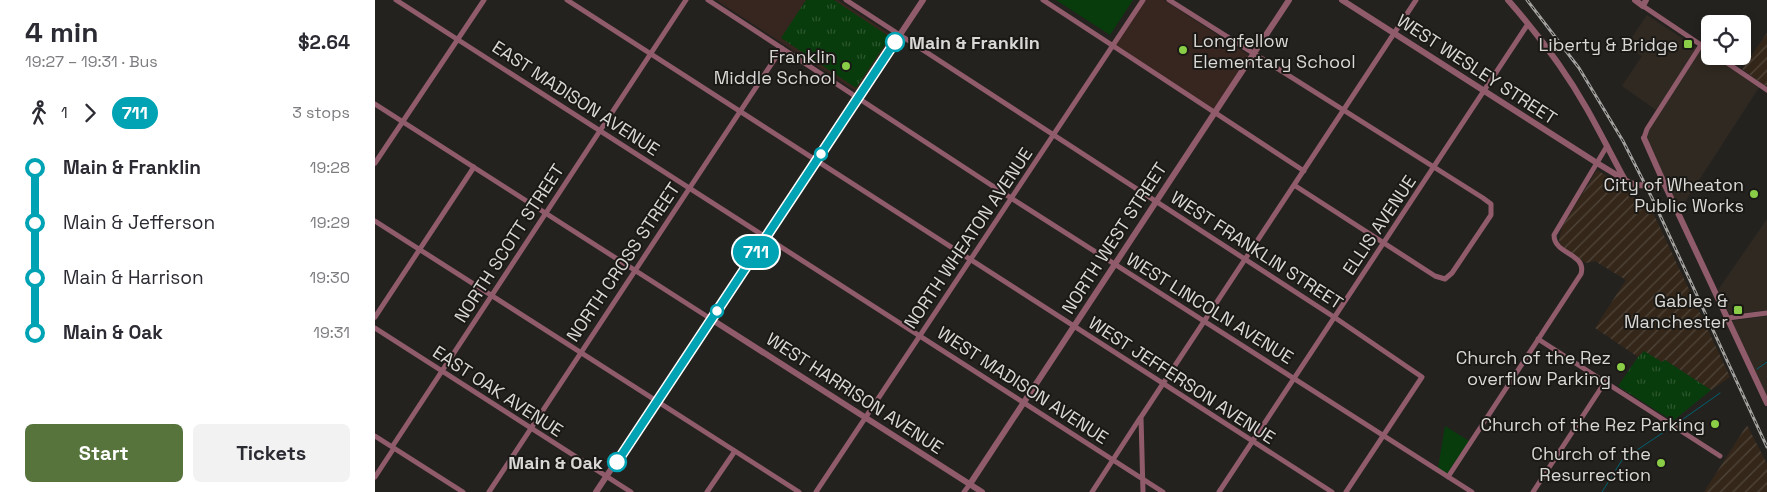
<!DOCTYPE html>
<meta charset="utf-8">
<style>
body{margin:0;font-family:"Space Grotesk",sans-serif;background:#f2f2f3;color:#2b2b33;height:100vh;display:flex;flex-direction:column;font-size:19px;white-space:nowrap}
*{box-sizing:border-box;margin:0}
p{font-size:16px;color:#7c7c81}
.icon{flex:none;width:28px;height:28px;fill:none;stroke:currentColor;stroke-width:2;stroke-linecap:round;stroke-linejoin:round}
.map{position:relative;flex:1;overflow:hidden}
.sheet{display:flex;flex-direction:column;background:#fff;width:375px}
.sheet>*{flex:none}
.badge{padding:0 10px;border-radius:16px;font-size:18px;line-height:32px}
.tools{position:absolute;left:1326px;top:15px;display:grid;gap:10px}
.tools a{display:grid;place-items:center;width:50px;height:50px;border-radius:8px;background:#fff;box-shadow:0 2px 8px #0003;font-size:25px}
.map>.badge{position:absolute;translate:-50% -50%;box-shadow:0 0 0 2px #fff}
.legs{display:flex;align-items:center;gap:8px;height:55px;padding:0 25px;font-size:16px}
.legs p{margin-inline-start:auto}
.summary{display:flex;align-items:center;justify-content:space-between;height:85px;padding:0 25px}
h1{font-size:28px;font-weight:600;line-height:38px}
.button{display:flex;gap:10px;margin-top:auto;padding:10px 25px}
.button a{flex:1;height:58px;border-radius:8px;background:#56743c;color:#fff;font-size:20px;font-weight:600;line-height:58px;text-align:center}
.button a+a{background:#f2f2f3;color:#2b2b33}
ul{padding:0 25px;list-style:none}
li{display:flex;align-items:center;gap:18px;height:55px;font-size:19px}
li i{display:grid;place-items:center;width:8px;height:100%;margin:0 6px;background:currentColor}
li i::after{content:'';width:12px;height:12px;margin:-6px;border:4px solid;border-radius:50%;background:#fff}
li p{margin-inline-start:auto}
li:first-child i{background:linear-gradient(#0000 50%,currentColor 0)}
li:last-child i{background:linear-gradient(currentColor 50%,#0000 0)}
main{display:flex;flex:1;min-height:0}
.map>svg:first-child{display:block}
.built{fill:#2f2921}
.industrial{fill:url(#industrial-furrows)}
.education{fill:#37251f}
.grass{fill:url(#grass-tufts)}
.park{fill:#083c0c}
.lines{fill:none;stroke-linecap:round;stroke-linejoin:round}
.stream{stroke:#006071;stroke-width:1}
.minor{stroke:#905b6b;stroke-width:5}
.tertiary{stroke:#905b6b;stroke-width:6}
.rail-casing{stroke:#a3a2a0;stroke-width:3}
.rail{stroke:#1b1915;stroke-width:1;stroke-dasharray:4;stroke-linecap:butt}
.tertiary-bridge{stroke:#905b6b;stroke-width:6}
.line-1-casing{stroke:#fff;stroke-width:11}
.line-1{stroke:#00a3b4;stroke-width:8}
.stop-1-dot{fill:#fff;stroke:#00a3b4;stroke-width:2.5}
.poi-dot{fill:#8ace48;stroke:#1b1915;stroke-width:2}
.labels{text-anchor:middle;dominant-baseline:central;stroke-width:4;stroke-linejoin:round;paint-order:stroke}
.poi-label{font-size:18px;fill:#d9d8d6;stroke:#1b1915;text-anchor:end}
.stop-label{font-size:18px;font-weight:bold;fill:#d9d8d6;stroke:#1b1915;text-anchor:start}
.street-label{font-size:18px;fill:#d9d8d6;stroke:#1b1915}
</style>
<main>
<section class="sheet">
<div class="summary"><div><h1>4 min</h1><p>19:27 – 19:31 · Bus</p></div><b>$2.64</b></div>
<div class="legs"><svg class="icon" aria-label="walk" viewBox="0 0 24 24"><circle cx="13" cy="4" r="2"/><path d="M13 8l-2 6 4 7M11 14l-3 7M7 12l3-4h3l4 4"/></svg>1<svg class="icon" aria-label="forward" viewBox="0 0 24 24"><path d="M9 5l7 7-7 7"/></svg><b class="badge" style="background:#00a3b4;color:#fff">711</b><p>3 stops</p></div>
<ul>
<li><i style="color:#00a3b4"></i><b>Main &amp; Franklin</b><p>19:28</p></li>
<li><i style="color:#00a3b4"></i><span>Main &amp; Jefferson</span><p>19:29</p></li>
<li><i style="color:#00a3b4"></i><span>Main &amp; Harrison</span><p>19:30</p></li>
<li><i style="color:#00a3b4"></i><b>Main &amp; Oak</b><p>19:31</p></li>
</ul>
<div class="button"><a>Start</a><a>Tickets</a></div>
</section>
<div class="map">
<svg width="1392" height="492" viewBox="0 0 1392 492">
<defs>
<pattern id="industrial-furrows" width="10" height="10" patternUnits="userSpaceOnUse" patternTransform="scale(1.25)"><rect width="10" height="10" fill="#34271a"/><path d="M-1 1l2-2M0 10L10 0M9 11l2-2" fill="none" stroke="#51463b"/></pattern>
<pattern id="grass-tufts" width="24" height="20" patternUnits="userSpaceOnUse" patternTransform="scale(1.25)"><rect width="24" height="20" fill="#083c0c"/><path d="M3 7l-1-3M5 7V3M7 7l1-3M15 17l-1-3M17 17v-4M19 17l1-3" fill="none" stroke="#2b572f"/></pattern>
</defs>
<rect width="100%" height="100%" fill="#24221f"/>
<path class="built" d="M 1272,15 L 1322,48 L 1281,110 L 1247,86 L 1267,56 L 1251,46 Z
M 1327,47 L 1335,53 L 1335,56 L 1340,56 L 1385,86 L 1304,211 L 1272,137 L 1272,132 Z
M 1392,219 L 1392,310 L 1355,315 L 1343,290 Z
M 1392,316 L 1392,360 L 1386,364 L 1392,362 L 1392,396 L 1357,321 Z"/>
<path class="industrial" d="M 1392,33 L 1392,87 L 1367,69 Z
M 1222,170 L 1273,202 L 1355,377 L 1336,390 L 1290,360 L 1287,363 L 1269,351 L 1263,357 L 1220,328 L 1251,280 L 1220,261 L 1211,263 L 1187,247 L 1184,240 L 1187,227 Z
M 1372,425 L 1392,464 L 1392,492 L 1329,492 Z"/>
<path class="education" d="M 341,0 L 463,0 L 518,36 L 482,92 Z
M 770,0 L 789,0 L 875,56 L 839,111 L 740,45 Z"/>
<path class="grass" d="M 431,0 L 459,0 L 515,37 L 481,88 L 406,38 Z
M 1269,351 L 1287,362 L 1290,360 L 1336,390 L 1298,421 L 1243,386 L 1263,357 Z"/>
<path class="park" d="M 681,0 L 758,0 L 735,35 Z
M 1070,426 L 1094,441 L 1072,474 L 1063,468 Z"/>
<g class="lines">
<path class="stream" d="M 1382,369 L 1392,362
M 1304,422 L 1345,393
M 1227,492 L 1247,460 L 1292,430"/>
<path class="minor" d="M 21,0 L 788,492
M 192,0 L 957,492
M 333,0 L 636,198 L 1097,492
M 471,0 L 959,317 L 1047,377 L 971,492
M 668,0 L 929,171
M 794,0 L 1108,198 L 1116,204 L 1116,215 L 1077,273 L 1070,279 L 1060,276 L 919,185
M 1268,6 L 1335,51
M 1342,56 L 1392,90
M 0,104 L 336,319
M 1269,138 L 1272,129 L 1326,45
M 0,163 L 109,0
M 0,221 L 424,492
M 0,317 L 99,167
M 1353,318 L 1392,313
M 0,328 L 256,492
M 1163,339 L 1345,456
M 0,436 L 88,492
M 17,447 L 311,0
M 0,477 L 19,448
M 1073,477 L 1206,274 C 1212,253 1179,255 1179,235 L 1232,146
M 114,492 L 407,48
M 332,492 L 360,451
M 441,492 L 768,0
M 589,492 L 595,484
M 717,492 L 765,418
M 768,492 L 766,417 L 1041,0
M 844,492 L 1153,24
M 1158,492 L 1230,382"/>
<path class="tertiary" d="M 967,0 L 1222,163 L 1255,183 L 1262,185
M 1133,0 C 1162,33 1190,70 1212,109 C 1225,132 1237,156 1250,180
M 1260,0 L 1268,6 L 1271,0
M 1269,138 L 1289,183 L 1392,403
M 336,319 L 607,492
M 595,484 L 914,0
M 221,492 L 548,0"/>
<defs>
<path id="rail" d="M 1152,0 L 1204,68 L 1248,141 L 1277,198 L 1392,447"/>
</defs>
<use href="#rail" class="rail-casing"/>
<use href="#rail" class="rail"/>
<path class="tertiary-bridge" d="M 1262,185 L 1280,186"/>
</g>
<g class="lines">
<defs>
<path id="line-1" d="M 242,462 L 520,42"/>
</defs>
<use href="#line-1" class="line-1-casing"/>
<use href="#line-1" class="line-1"/>
</g>
<g class="stop-1-dot">
<circle cx="520" cy="42" r="9"/>
<circle cx="446" cy="154" r="6"/>
<circle cx="342" cy="311" r="6"/>
<circle cx="242" cy="462" r="9"/>
</g>
<g class="poi-dot">
<rect x="1308" y="39" width="10" height="10" rx="2.5"/>
<circle cx="808" cy="50" r="5"/>
<circle cx="471" cy="66" r="5"/>
<circle cx="1379" cy="194" r="5"/>
<rect x="1358" y="305" width="10" height="10" rx="2.5"/>
<circle cx="1246" cy="367" r="5"/>
<circle cx="1340" cy="424" r="5"/>
<circle cx="1286" cy="463" r="5"/>
</g>
<g class="labels">
<g class="poi-label">
<text x="818" y="40" text-anchor="start">Longfellow<tspan x="818" dy="21">Elementary School</tspan></text>
<text x="1303" y="44">Liberty &amp; Bridge</text>
<text x="461" y="56">Franklin<tspan x="461" dy="21">Middle School</tspan></text>
<text x="1369" y="184">City of Wheaton<tspan x="1369" dy="21">Public Works</tspan></text>
<text x="1353" y="300">Gables &amp;<tspan x="1353" dy="21">Manchester</tspan></text>
<text x="1236" y="357">Church of the Rez<tspan x="1236" dy="21">overflow Parking</tspan></text>
<text x="1330" y="424">Church of the Rez Parking</text>
<text x="1276" y="453">Church of the<tspan x="1276" dy="21">Resurrection</tspan></text>
</g>
<g class="stop-label">
<text x="534" y="42">Main &amp; Franklin</text>
<text x="228" y="462" text-anchor="end">Main &amp; Oak</text>
</g>
<g class="street-label">
<text transform="translate(1102 69) rotate(33)">WEST WESLEY STREET</text>
<text transform="translate(201 98) rotate(33)">EAST MADISON AVENUE</text>
<text transform="translate(1004 225) rotate(-56)">ELLIS AVENUE</text>
<text transform="translate(593 238) rotate(-56)">NORTH WHEATON AVENUE</text>
<text transform="translate(739 238) rotate(-57)">NORTH WEST STREET</text>
<text transform="translate(134 243) rotate(-57)">NORTH SCOTT STREET</text>
<text transform="translate(882 250) rotate(33)">WEST FRANKLIN STREET</text>
<text transform="translate(248 262) rotate(-56)">NORTH CROSS STREET</text>
<text transform="translate(835 308) rotate(32)">WEST LINCOLN AVENUE</text>
<text transform="translate(807 380) rotate(33)">WEST JEFFERSON AVENUE</text>
<text transform="translate(648 385) rotate(33)">WEST MADISON AVENUE</text>
<text transform="translate(123 391) rotate(33)">EAST OAK AVENUE</text>
<text transform="translate(480 393) rotate(33)">WEST HARRISON AVENUE</text>
</g>
</g>
</svg>
<div class="tools">
<a><svg class="icon" aria-label="locate" viewBox="0 0 24 24"><circle cx="12" cy="12" r="6"/><path d="M12 2v4M12 18v4M2 12h4M18 12h4"/></svg></a>
</div>
<b class="badge" style="left:381px;top:252px;background:#00a3b4;color:#fff">711</b>
</div>
</main>
